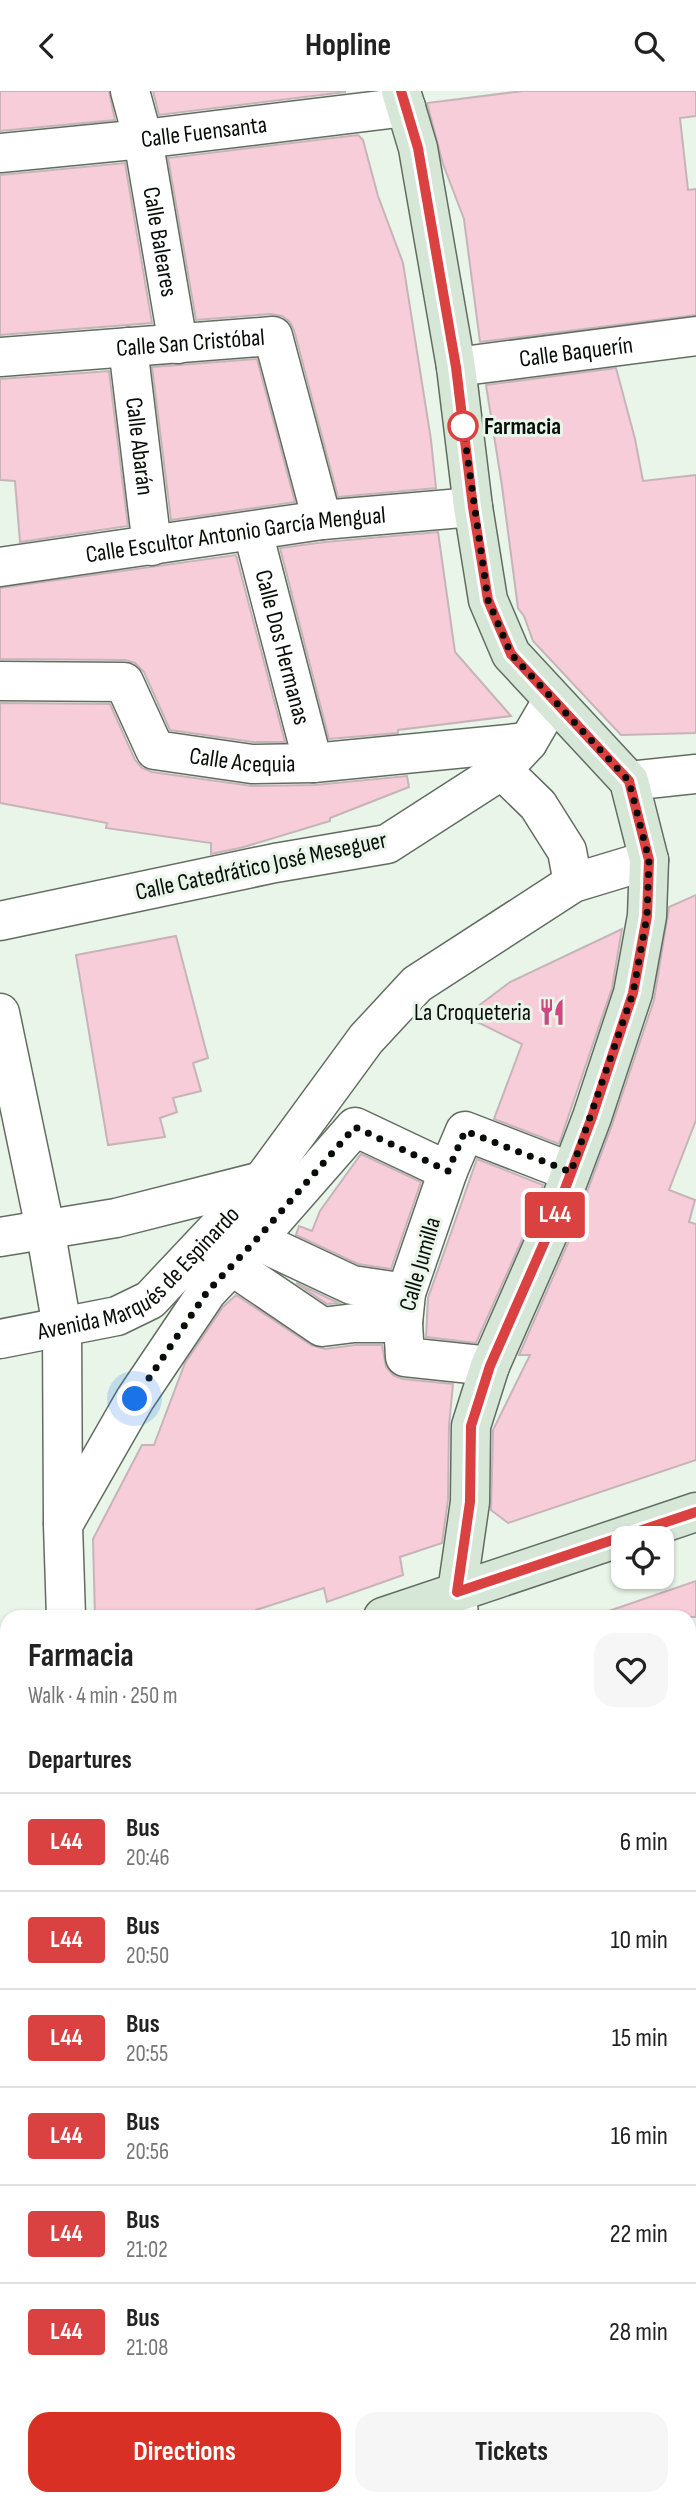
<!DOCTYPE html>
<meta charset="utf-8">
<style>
body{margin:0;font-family:"Sofia Sans Condensed",sans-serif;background:#f6f6f6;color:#222;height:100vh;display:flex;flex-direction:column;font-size:26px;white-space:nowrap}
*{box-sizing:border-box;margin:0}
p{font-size:23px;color:#767676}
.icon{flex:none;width:38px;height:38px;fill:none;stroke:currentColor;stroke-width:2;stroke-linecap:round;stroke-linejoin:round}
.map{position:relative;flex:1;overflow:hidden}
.drawer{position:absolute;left:0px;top:1519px;width:696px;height:896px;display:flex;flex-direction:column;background:#fff;border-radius:21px 21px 0 0;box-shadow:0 2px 5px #0004}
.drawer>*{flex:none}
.badge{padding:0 14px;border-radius:5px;font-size:24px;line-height:46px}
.fabs{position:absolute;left:611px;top:1435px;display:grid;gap:14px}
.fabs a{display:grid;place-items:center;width:63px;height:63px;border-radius:14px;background:#fff;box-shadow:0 2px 5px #0004;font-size:35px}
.you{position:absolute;width:35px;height:35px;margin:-18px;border:5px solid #fff;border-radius:50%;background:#1a73e8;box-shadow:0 0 0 10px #1a73e833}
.map>.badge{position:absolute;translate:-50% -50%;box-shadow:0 0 0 4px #fff}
h2{padding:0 28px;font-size:26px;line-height:63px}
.round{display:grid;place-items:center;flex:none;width:74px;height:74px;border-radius:21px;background:#f6f6f6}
.summary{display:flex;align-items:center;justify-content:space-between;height:119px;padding:0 28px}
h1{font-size:33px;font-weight:700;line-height:52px}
.primary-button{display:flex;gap:14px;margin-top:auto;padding:14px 28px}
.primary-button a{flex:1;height:80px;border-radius:21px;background:#d93025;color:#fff;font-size:28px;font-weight:700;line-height:80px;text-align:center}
.primary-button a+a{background:#f6f6f6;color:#222}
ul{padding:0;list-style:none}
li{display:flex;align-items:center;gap:21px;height:98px;padding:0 28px;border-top:2px solid #e0e0e0}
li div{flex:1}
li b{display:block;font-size:26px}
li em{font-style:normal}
li .badge{min-width:77px;font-weight:700;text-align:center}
header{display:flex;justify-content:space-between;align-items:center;height:91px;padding:0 28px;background:#fff;font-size:32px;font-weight:700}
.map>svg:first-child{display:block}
.green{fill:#a0cba1}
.building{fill:#f7cdda;stroke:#c6b4b9;stroke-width:2}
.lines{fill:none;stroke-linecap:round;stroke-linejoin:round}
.minor-casing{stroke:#626d62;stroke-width:41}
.secondary-casing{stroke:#626d62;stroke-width:41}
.minor{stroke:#fff;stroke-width:38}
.secondary{stroke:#d6e6d7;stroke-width:38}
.line-casing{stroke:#fff;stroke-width:16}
.line{stroke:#da4241;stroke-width:10}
.walk{stroke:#090d09;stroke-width:7;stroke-dasharray:0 12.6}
.stop-dot{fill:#fff;stroke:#da4241;stroke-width:3.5}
.labels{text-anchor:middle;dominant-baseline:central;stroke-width:6;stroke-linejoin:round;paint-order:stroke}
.street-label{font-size:24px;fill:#090d09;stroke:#e8f5e8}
.stop-label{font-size:24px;font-weight:bold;fill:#090d09;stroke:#e8f5e8;text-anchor:start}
.poi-label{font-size:24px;fill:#090d09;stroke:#e8f5e8;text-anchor:end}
</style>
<header><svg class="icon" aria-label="back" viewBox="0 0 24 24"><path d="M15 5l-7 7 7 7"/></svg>Hopline<svg class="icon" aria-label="search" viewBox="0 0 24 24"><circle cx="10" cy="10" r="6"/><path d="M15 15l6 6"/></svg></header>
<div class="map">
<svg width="696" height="2415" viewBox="0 0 696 2415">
<rect width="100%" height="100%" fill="#e8f5e8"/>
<path class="green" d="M 255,2408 L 391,2408 L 381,2415 L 250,2415 Z"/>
<path class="building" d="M 0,0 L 109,0 L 115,29 L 0,40 Z
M 153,0 L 345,0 L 345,1 L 159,24 Z
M 523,0 L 696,0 L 696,25 L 680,27 L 688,99 L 696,98 L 696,224 L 480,251 L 464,128 L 443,73 L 427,12 Z
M 358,44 L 363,49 L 378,105 L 403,172 L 431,349 L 436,397 L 338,406 L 294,239 L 290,231 L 282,225 L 271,223 L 196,229 L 168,67 Z
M 125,72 L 152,232 L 0,244 L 0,84 Z
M 257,268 L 295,411 L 171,429 L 152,276 Z
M 616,277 L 635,348 L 643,390 L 696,384 L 696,642 L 621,644 L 533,550 L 524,525 L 518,517 L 502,395 L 486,294 Z
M 109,280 L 128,435 L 20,451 L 15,390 L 0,389 L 0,288 Z
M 438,441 L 455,561 L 511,625 L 398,639 L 398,642 L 329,648 L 280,457 L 325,451 Z
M 236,464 L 285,651 L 253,651 L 170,639 L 144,581 L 135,572 L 125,569 L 0,568 L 0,497 Z
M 0,612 L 110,613 L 135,669 L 142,677 L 152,681 L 252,695 L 315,694 L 407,685 L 409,696 L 330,727 L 330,730 L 244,756 L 211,763 L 211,752 L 106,737 L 107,732 L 0,712 Z
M 696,804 L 696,1029 L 669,1099 L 695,1109 L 689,1131 L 696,1133 L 696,1369 L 508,1432 L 491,1419 L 493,1339 L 530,1264 L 519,1264 L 568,1152 L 612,1034 L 654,909 L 669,816 Z
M 622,838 L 612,897 L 559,1053 L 494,1028 L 522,953 L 465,925 L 510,891 Z
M 176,845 L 208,967 L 193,972 L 201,1000 L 173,1007 L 177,1021 L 160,1027 L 165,1046 L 108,1054 L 76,864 Z
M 361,1063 L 421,1091 L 391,1178 L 358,1173 L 296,1144 L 299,1135 L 312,1140 L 320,1120 Z
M 477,1068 L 543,1094 L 528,1135 L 476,1252 L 426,1246 L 428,1207 Z
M 296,1192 L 339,1212 L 327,1213 Z
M 236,1204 L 311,1254 L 325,1258 L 355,1254 L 382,1254 L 386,1276 L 394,1285 L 403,1288 L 453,1293 L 449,1335 L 448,1409 L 442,1452 L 400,1466 L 403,1484 L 327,1511 L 324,1497 L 256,1519 L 258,1526 L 95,1526 L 93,1448 L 142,1354 L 154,1354 L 185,1272 L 223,1216 Z
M 696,1490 L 696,1526 L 607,1526 L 606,1521 Z"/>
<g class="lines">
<defs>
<g id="minor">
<path id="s1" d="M 130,0 L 143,48 L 178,253"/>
<path id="s2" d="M 0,62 L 143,48 L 406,16"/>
<path id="s3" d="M 128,256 L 152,455"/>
<path id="s4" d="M 0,266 L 273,245 L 322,429"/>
<path id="s5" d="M 456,276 L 696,245"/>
<path id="s6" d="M 253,441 L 313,672"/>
<path id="s7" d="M 0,476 L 322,429 L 473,416"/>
<path id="s8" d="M 0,590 L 124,591 L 155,659 L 252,673 L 313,672 L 528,651"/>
<path d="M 502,679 L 538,714 L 567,760 L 573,792"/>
<path d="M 629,690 L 696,683"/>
<path d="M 0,830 L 275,772 L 387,753 L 502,679 L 528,651 L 552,610"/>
<path d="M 0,922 L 45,1137 L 62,1236 L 63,1431"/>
<path d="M 448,1080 L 406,1202 L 403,1232 L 405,1266 L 490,1275"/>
<path d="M 0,1146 L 116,1127 L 262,1090"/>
<path d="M 256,1149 L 352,1194 L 406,1202"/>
<path d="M 232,1175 L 322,1236 L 354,1232 L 403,1232"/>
<path id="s9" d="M 0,1248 L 117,1225 L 150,1209 L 262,1090 L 366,948 L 417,893 L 573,792 L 649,769"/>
<path d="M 457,1501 L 459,1526"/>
<path d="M 66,1526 L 63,1434 L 135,1308 L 207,1201 L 256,1149 L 355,1036 L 448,1080 L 465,1040 L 571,1081"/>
<path d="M 690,1811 L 696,1809"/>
<path d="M 690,2085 L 696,2083"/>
<path d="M 690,2219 L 696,2226"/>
<path d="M 0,2303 L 7,2232"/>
<path d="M 479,2408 L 484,2415"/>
</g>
<path id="secondary" d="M 401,0 L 418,57 L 456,276 L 473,416 L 488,509 L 511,563 L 629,690 L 649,769 L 647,825 L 633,902 L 592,1026 L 548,1143 L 490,1275 L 471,1335 L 470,1411 L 457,1501
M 383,1526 L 696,1421
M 0,1655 L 7,1652"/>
</defs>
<use href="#minor" class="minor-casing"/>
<use href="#secondary" class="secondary-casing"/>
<use href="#minor" class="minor"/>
<use href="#secondary" class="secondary"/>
</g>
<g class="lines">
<defs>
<path id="line" d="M 401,0 L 418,57 L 456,276 L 473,416 L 488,509 L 511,563 L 629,690 L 649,769 L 647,825 L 633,902 L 592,1026 L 548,1143 L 490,1275 L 471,1335 L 470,1411 L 457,1501 L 696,1421"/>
</defs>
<use href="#line" class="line-casing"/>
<use href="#line" class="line"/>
<path class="walk" d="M 135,1308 L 207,1201 L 256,1149 L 355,1036 L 448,1080 L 465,1040 L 571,1081 L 633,902 L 647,825 L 649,769 L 629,690 L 511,563 L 488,509 L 463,335"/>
</g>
<defs>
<symbol id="restaurant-bare" viewBox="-9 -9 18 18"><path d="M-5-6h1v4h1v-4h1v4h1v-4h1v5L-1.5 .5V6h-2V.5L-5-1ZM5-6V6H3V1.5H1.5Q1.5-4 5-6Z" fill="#cf4680" stroke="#e8f5e8" stroke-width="2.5" paint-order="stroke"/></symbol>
</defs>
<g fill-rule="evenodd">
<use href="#restaurant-bare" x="533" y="902" width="38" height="38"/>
</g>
<circle class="stop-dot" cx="463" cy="335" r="14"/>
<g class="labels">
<g class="street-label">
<text stroke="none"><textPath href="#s2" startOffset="205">Calle Fuensanta</textPath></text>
<text stroke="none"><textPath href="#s1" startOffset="154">Calle Baleares</textPath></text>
<text stroke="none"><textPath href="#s4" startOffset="191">Calle San Cristóbal</textPath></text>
<text stroke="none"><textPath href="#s5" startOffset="121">Calle Baquerín</textPath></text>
<text stroke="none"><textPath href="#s3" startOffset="100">Calle Abarán</textPath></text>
<text stroke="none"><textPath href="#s7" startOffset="238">Calle Escultor Antonio García Mengual</textPath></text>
<text stroke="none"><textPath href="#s6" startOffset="119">Calle Dos Hermanas</textPath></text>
<text stroke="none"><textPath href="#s8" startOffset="287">Calle Acequia</textPath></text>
<text transform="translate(261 775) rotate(-12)">Calle Catedrático José Meseguer</text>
<text transform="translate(420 1173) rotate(-74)">Calle Jumilla</text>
<text stroke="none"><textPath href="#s9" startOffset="159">Avenida Marqués de Espinardo</textPath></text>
</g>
<g class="stop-label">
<text x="484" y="335">Farmacia</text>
</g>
<g class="poi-label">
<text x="531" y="921">La Croqueteria</text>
</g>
</g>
</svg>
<div class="fabs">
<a><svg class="icon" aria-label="locate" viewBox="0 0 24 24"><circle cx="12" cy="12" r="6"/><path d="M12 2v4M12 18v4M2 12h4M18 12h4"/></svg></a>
</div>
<div class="you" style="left:135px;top:1308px"></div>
<b class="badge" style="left:555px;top:1124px;background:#da4241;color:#fff">L44</b>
<section class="drawer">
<div class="summary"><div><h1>Farmacia</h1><p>Walk · 4 min · 250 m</p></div><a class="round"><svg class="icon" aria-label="heart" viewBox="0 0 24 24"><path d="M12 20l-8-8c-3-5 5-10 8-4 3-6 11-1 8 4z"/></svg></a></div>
<h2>Departures</h2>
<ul>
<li><span class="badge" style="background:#da4241;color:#fff">L44</span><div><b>Bus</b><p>20:46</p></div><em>6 min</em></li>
<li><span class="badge" style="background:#da4241;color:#fff">L44</span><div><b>Bus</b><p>20:50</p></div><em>10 min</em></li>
<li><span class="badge" style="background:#da4241;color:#fff">L44</span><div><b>Bus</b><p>20:55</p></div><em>15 min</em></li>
<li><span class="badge" style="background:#da4241;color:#fff">L44</span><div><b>Bus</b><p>20:56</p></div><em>16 min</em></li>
<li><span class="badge" style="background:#da4241;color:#fff">L44</span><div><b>Bus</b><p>21:02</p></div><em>22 min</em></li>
<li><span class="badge" style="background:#da4241;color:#fff">L44</span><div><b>Bus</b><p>21:08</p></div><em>28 min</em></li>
</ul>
<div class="primary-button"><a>Directions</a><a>Tickets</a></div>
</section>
</div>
